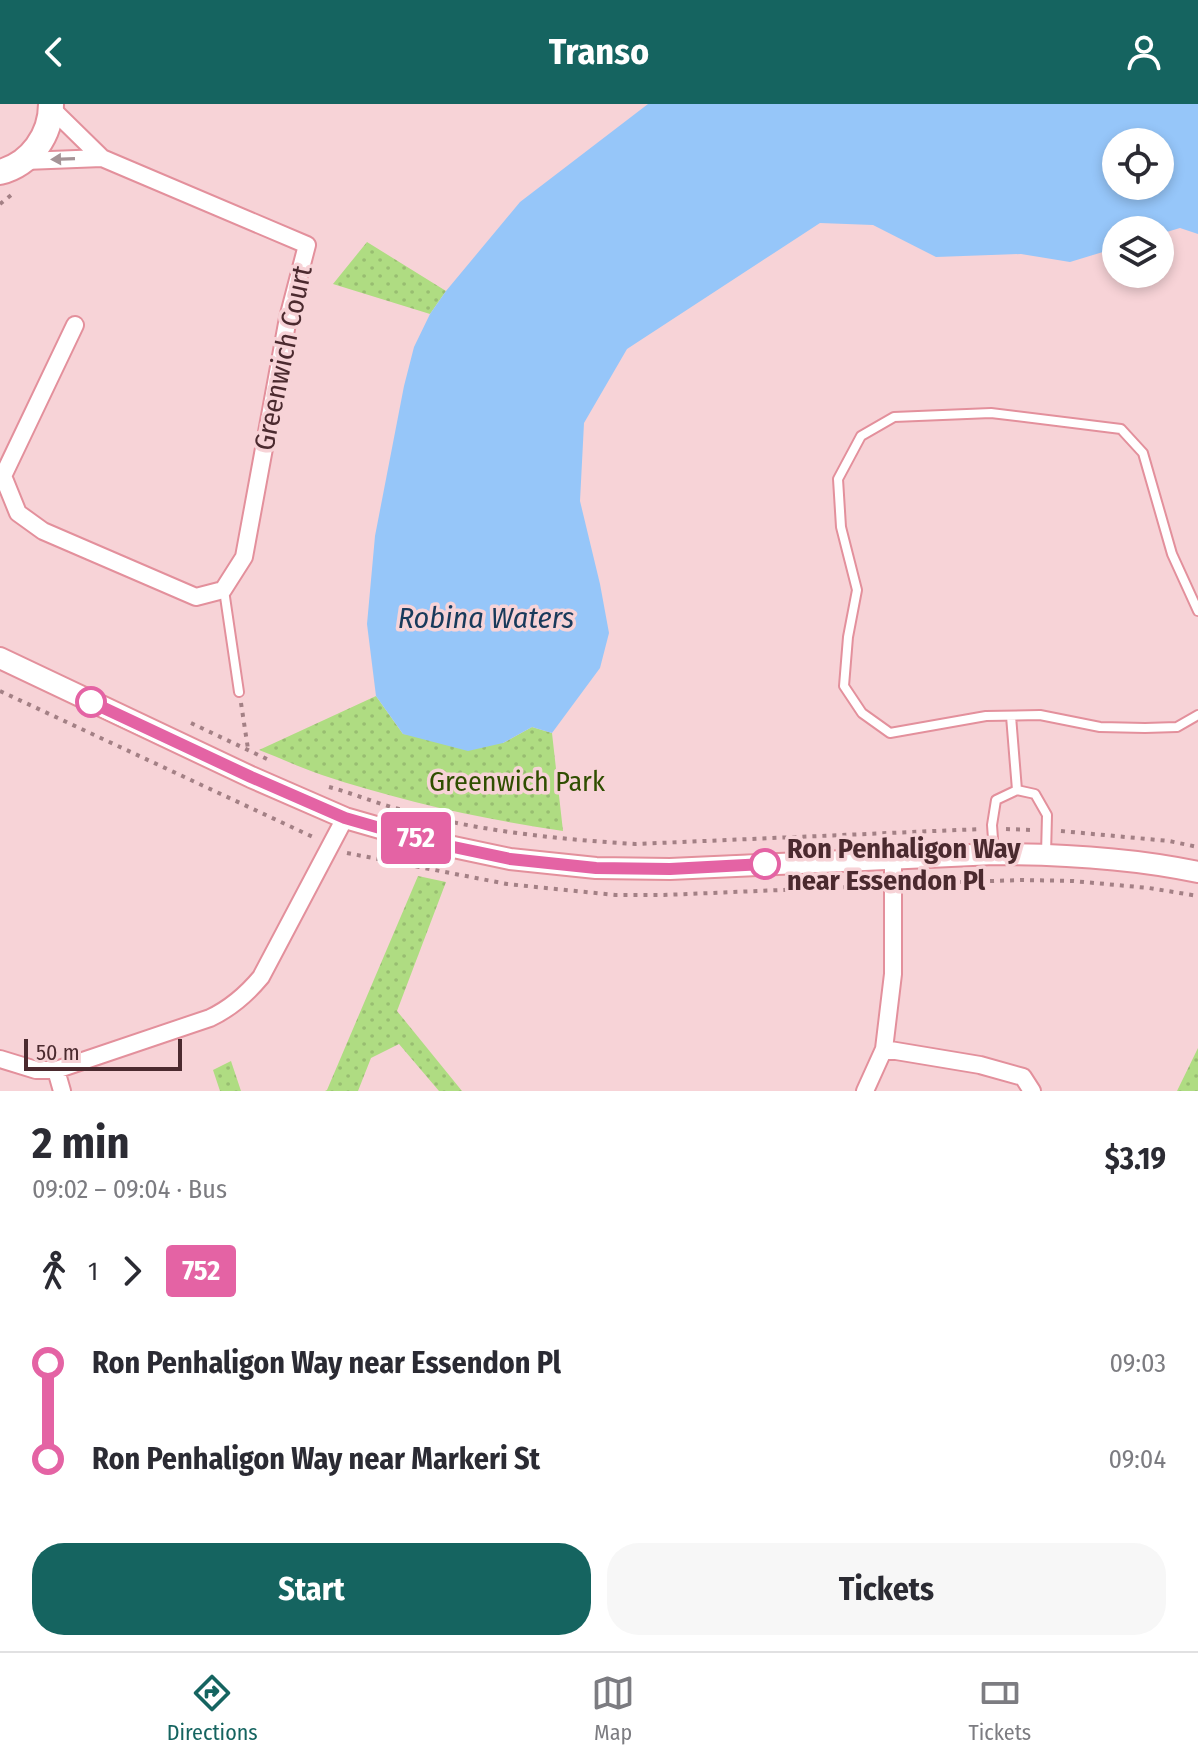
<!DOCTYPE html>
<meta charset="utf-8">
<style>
body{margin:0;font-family:"Fira Sans Condensed",sans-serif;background:#f7f7f7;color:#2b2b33;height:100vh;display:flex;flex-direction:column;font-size:30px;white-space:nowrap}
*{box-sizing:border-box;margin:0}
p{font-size:26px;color:#7c7c81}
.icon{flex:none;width:44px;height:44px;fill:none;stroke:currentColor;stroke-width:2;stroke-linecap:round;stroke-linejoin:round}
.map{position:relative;height:987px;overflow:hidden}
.drawer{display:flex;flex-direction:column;background:#fff;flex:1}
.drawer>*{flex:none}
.badge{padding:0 16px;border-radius:6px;font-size:28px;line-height:52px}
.tools{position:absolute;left:1102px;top:24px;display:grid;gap:16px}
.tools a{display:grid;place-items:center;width:72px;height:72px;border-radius:50%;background:#fff;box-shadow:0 4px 12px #0003;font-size:40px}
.scale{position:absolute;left:24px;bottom:20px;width:158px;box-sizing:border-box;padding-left:8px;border:4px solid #4b2a2f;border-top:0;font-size:22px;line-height:28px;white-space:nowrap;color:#4b2a2f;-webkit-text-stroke:6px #f7d3d7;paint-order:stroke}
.map>.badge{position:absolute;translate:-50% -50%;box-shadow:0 0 0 4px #fff}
.legs{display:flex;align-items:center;gap:12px;height:88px;padding:0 32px;font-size:26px}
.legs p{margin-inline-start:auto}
.overview{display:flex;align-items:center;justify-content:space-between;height:136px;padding:0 32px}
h1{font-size:44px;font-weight:700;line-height:60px}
.cta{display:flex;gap:16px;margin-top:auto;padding:16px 32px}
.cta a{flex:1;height:92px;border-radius:32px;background:#156460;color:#fff;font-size:32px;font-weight:700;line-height:92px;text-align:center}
.cta a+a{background:#f7f7f7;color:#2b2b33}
ul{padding:0 32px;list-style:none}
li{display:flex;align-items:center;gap:28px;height:96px;font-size:30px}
li i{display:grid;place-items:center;width:12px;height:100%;margin:0 10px;background:currentColor}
li i::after{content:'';width:20px;height:20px;margin:-10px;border:6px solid;border-radius:50%;background:#fff}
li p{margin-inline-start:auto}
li:first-child i{background:linear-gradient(#0000 50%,currentColor 0)}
li:last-child i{background:linear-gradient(currentColor 50%,#0000 0)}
header{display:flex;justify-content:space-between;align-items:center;height:104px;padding:0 32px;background:#156460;color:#fff;font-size:36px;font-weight:700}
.dock{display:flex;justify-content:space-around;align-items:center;height:112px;border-top:2px solid #e1e1e2;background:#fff;font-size:22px;color:#7c7c81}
.dock a{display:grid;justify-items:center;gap:4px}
.dock .active{color:#156460}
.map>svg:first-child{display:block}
.green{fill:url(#green-dots)}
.water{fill:#96c6f9;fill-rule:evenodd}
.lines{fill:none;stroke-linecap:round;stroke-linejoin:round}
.service-casing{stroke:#e3909c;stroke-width:12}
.minor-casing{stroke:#e3909c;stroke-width:20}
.tertiary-casing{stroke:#e3909c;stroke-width:24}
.secondary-casing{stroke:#e3909c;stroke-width:28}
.path{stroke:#a38085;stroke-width:4;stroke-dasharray:4 6;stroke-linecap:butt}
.service{stroke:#fff;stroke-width:8}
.minor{stroke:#fff;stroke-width:16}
.tertiary{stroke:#fff;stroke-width:20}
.secondary{stroke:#fff;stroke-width:24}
.oneway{fill:#a59497}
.line-1-casing{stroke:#fff;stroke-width:18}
.line-1{stroke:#e463a4;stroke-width:12}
.stop-1-dot{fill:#fff;stroke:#e463a4;stroke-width:4}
.labels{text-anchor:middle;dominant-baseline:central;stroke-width:7;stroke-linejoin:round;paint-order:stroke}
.street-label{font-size:28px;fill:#4b2a2f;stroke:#f7d3d7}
.park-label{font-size:28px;fill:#2f4e00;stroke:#f7d3d7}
.stop-label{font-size:28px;font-weight:bold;fill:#4b2a2f;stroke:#f7d3d7;text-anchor:start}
.water-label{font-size:30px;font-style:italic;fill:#183a5b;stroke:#f7d3d7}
</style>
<header><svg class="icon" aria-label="back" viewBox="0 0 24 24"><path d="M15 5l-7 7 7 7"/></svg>Transo<svg class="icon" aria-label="person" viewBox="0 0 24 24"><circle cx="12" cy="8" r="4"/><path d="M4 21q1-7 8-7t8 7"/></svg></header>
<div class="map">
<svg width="1198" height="987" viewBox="0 0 1198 987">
<defs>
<pattern id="green-dots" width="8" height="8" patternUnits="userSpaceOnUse" patternTransform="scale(2)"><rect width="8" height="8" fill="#afdc82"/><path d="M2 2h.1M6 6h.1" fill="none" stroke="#98bd71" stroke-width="1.8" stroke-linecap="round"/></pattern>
</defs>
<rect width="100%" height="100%" fill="#f7d3d7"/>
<path class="green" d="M 367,138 L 446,187 L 430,210 L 333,180 Z
M 376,592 L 403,630 L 503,639 L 532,623 L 552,629 L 563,727 C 482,715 400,697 322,671 C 301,664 280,654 259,646 Z
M 418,772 L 446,778 L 397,907 L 462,987 L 439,987 L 399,940 L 371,954 L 358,987 L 325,987 L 327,986 Z
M 1198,944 L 1198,987 L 1177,987 L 1197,946 Z
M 231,957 L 241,987 L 220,987 L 213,966 Z"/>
<path class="water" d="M 648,0 L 1198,0 L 1198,130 L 1180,124 L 1160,130 L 1160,126 L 1116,126 L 1116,144 L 1070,158 L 1021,150 L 936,153 L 873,121 L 820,119 L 627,245 L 584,319 L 580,397 L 600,480 L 609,529 L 600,564 L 552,629 L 532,623 L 503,639 L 468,647 L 403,630 L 376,592 L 367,520 L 375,432 L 404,282 L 414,243 L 430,210 L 446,187 L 520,98 ZM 1116,38 L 1160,38 L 1160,82 L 1116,82 Z"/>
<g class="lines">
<defs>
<path id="service" d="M 224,486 L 239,588
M 1198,507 L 1172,450 L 1143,349 L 1121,325 L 991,309 L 894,313 L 861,332 L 838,375 L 841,423 L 857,486 L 848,533 L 844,582 L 862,609 L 890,629 L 986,612 L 1040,611 L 1100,623 L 1145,624 L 1177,623 L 1198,611
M 1011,612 L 1017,686
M 994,749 L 992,721 L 996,696 L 1017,686 L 1035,690 L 1047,711 L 1046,750"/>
<path id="minor" d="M 51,4 L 102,54 L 307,141 L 288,214 L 244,453 L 223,486 L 196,493 L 43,427 L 18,409 L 3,372 L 75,221
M 25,57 L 102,54
M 884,945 L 980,961 L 1023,973 L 1032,987
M 0,955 L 36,966 L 56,966 L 210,914 C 231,904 246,891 261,873 L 345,714
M 56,966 L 62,987
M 865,987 L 884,945 L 893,870 L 893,755"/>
<path id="tertiary" d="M 0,554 L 251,673 L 345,714 L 425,737 L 510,755 L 596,764 L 670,765 L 994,750 C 1062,750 1132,754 1198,768"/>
<path id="secondary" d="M 0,68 C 31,60 51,31 51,0"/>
</defs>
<use href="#service" class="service-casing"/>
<use href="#minor" class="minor-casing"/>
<use href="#tertiary" class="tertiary-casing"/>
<use href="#secondary" class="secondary-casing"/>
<path class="path" d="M 0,100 L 15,88
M 0,587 L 313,733
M 241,599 L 248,645
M 191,619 L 269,656
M 329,683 C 352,689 375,699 399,705 C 476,727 555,735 635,740 L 981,725
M 1006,725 L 1033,726
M 1061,727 L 1169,737 L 1198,743
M 347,749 L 507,780 L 615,791 L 664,791 L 851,783 L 878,786
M 911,785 L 930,779 L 1023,776 L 1073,777 L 1149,784 L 1198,792"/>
<use href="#service" class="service"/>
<use href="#minor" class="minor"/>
<use href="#tertiary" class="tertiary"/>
<use href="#secondary" class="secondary"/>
</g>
<defs><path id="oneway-solid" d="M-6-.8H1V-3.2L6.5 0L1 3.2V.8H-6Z" transform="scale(2)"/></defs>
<use class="oneway" href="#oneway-solid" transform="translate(63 55) rotate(178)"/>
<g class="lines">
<defs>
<path id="line-1" d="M 91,598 L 251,673 L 345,714 L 425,737 L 510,755 L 596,764 L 670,765 L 765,760"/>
</defs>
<use href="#line-1" class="line-1-casing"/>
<use href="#line-1" class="line-1"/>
</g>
<g class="stop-1-dot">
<circle cx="91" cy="598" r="14"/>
<circle cx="765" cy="760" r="14"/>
</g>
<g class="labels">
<g class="street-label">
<text transform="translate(283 254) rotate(-78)">Greenwich Court</text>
</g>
<g class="park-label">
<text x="517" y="677">Greenwich Park</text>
</g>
<g class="stop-label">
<text x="787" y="744">Ron Penhaligon Way<tspan x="787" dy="32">near Essendon Pl</tspan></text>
</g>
<g class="water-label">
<text x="486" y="514">Robina Waters</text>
</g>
</g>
</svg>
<div class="tools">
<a><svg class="icon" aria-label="locate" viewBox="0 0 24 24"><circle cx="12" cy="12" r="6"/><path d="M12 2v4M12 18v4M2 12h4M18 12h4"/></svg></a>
<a><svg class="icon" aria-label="layers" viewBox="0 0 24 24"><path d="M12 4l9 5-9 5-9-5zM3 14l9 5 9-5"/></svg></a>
</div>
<div class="scale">50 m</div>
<b class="badge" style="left:416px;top:734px;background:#e463a4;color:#fff">752</b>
</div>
<section class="drawer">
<div class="overview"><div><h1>2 min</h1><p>09:02 – 09:04 · Bus</p></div><b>$3.19</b></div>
<div class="legs"><svg class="icon" aria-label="walk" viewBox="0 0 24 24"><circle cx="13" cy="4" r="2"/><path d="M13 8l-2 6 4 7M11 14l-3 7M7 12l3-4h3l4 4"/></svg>1<svg class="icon" aria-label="forward" viewBox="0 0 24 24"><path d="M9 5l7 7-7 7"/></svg><b class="badge" style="background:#e463a4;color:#fff">752</b></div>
<ul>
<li><i style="color:#e463a4"></i><b>Ron Penhaligon Way near Essendon Pl</b><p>09:03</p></li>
<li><i style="color:#e463a4"></i><b>Ron Penhaligon Way near Markeri St</b><p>09:04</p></li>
</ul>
<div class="cta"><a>Start</a><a>Tickets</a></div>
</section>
<nav class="dock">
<a class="active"><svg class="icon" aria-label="directions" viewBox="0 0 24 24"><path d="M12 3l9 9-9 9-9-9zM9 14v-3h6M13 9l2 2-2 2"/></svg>Directions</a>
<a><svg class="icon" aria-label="map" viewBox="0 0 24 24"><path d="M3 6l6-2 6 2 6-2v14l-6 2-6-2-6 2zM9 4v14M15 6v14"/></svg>Map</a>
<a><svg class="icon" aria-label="tickets" viewBox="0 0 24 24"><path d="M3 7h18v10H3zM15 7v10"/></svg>Tickets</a>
</nav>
